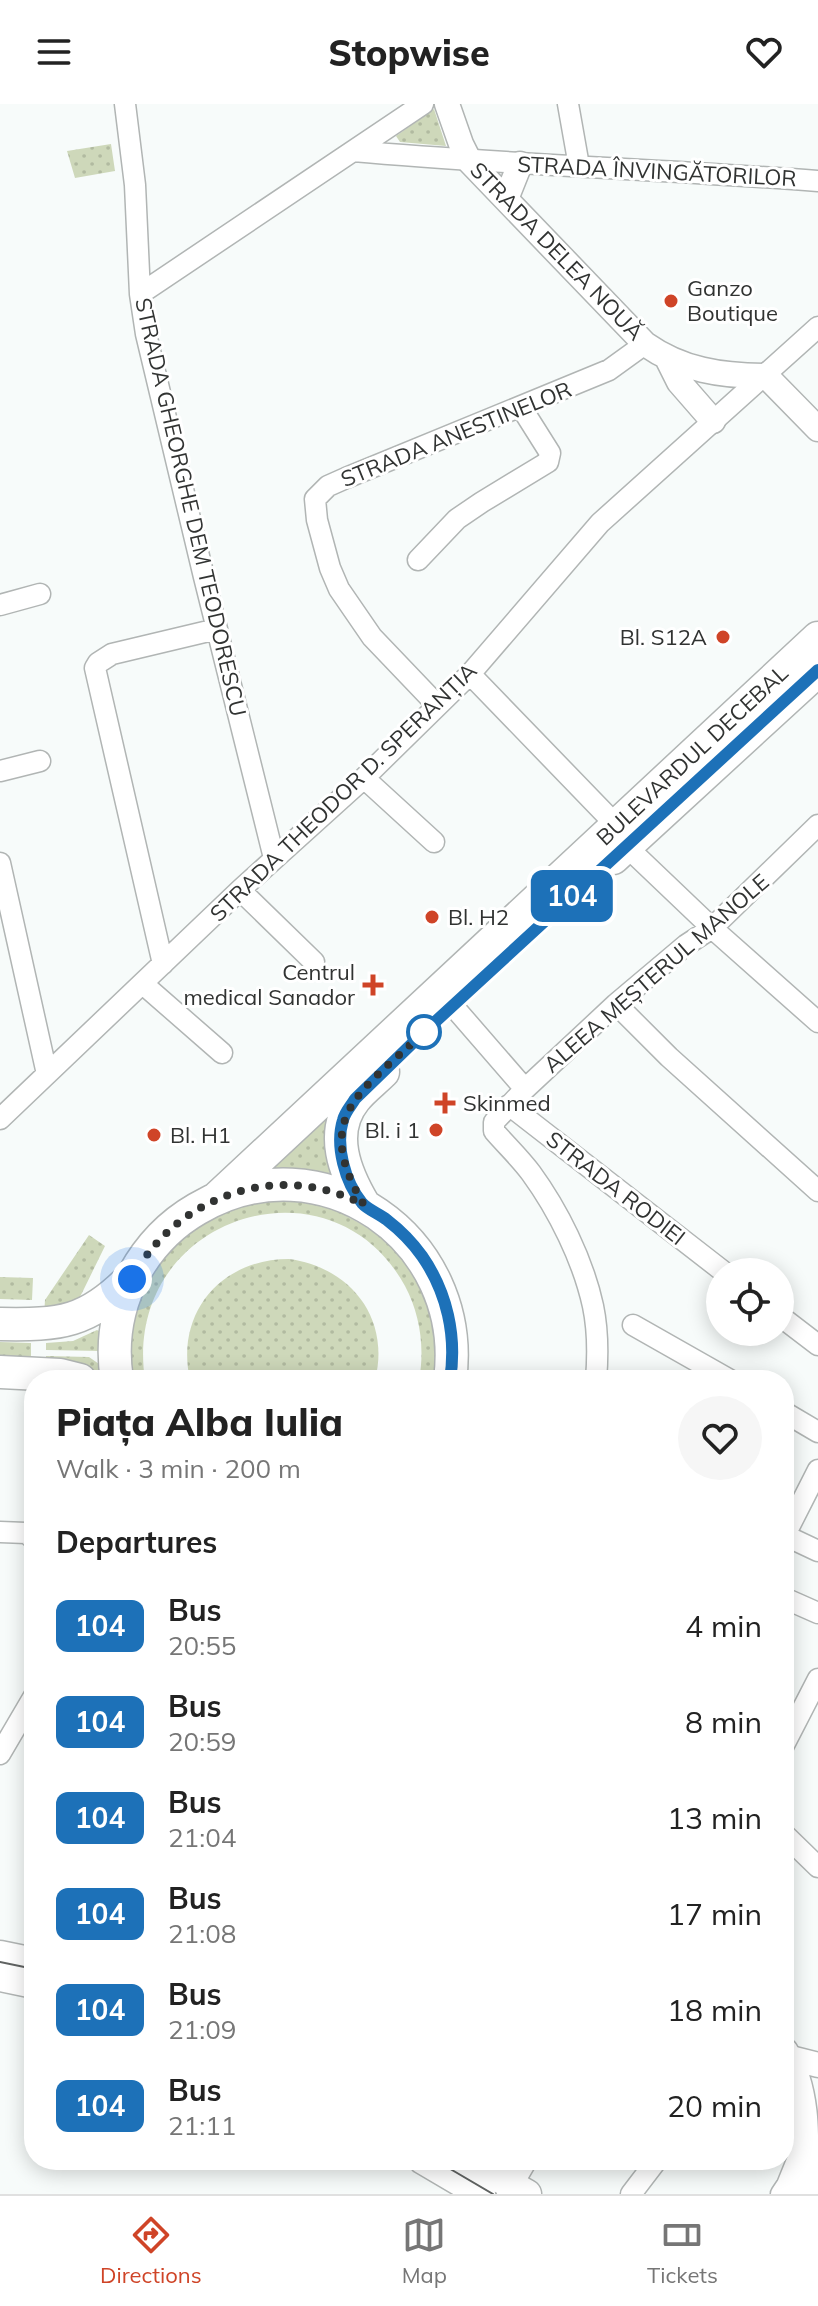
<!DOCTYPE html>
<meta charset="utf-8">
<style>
body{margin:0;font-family:Mulish,sans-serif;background:#f6f6f6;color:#222;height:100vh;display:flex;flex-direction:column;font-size:30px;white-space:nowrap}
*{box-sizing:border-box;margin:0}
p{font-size:26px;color:#767676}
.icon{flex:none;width:44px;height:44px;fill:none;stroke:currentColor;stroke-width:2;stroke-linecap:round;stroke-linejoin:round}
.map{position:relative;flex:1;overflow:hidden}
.panel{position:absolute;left:24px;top:1266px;width:770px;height:800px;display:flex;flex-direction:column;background:#fff;border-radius:32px;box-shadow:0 4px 20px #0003}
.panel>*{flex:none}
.badge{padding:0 16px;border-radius:12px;font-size:28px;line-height:52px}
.buttons{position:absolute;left:706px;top:1154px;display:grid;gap:16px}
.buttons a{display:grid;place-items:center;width:88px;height:88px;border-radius:50%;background:#fff;box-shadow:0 4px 20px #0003;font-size:40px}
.you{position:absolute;width:40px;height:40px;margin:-20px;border:6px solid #fff;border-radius:50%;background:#1a73e8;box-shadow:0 0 0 12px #1a73e833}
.map>.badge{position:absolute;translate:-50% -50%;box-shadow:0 0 0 4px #fff}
h2{padding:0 32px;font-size:30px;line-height:72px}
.round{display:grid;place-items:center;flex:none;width:84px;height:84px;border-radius:42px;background:#f6f6f6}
.headline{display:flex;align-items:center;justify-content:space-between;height:136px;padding:0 32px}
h1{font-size:38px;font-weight:800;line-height:60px}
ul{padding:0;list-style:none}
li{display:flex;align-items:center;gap:24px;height:96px;padding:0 32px}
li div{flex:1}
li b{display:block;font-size:30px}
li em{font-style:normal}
li .badge{min-width:88px;font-weight:700;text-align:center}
header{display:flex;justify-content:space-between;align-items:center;height:104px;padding:0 32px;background:#fff;font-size:36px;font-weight:800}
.tab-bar{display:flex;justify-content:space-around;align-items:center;height:112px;border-top:2px solid #e0e0e0;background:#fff;font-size:22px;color:#767676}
.tab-bar a{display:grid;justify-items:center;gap:4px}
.tab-bar .active{color:#cf4427}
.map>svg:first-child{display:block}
.green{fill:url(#green-dots)}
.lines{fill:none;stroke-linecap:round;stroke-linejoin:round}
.minor-casing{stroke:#b1b5b4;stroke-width:23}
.tertiary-casing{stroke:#b1b5b4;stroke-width:27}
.secondary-casing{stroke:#b1b5b4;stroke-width:31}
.primary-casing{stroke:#b1b5b4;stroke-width:35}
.minor{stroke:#fff;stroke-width:20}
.tertiary{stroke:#fff;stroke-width:24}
.secondary{stroke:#fff;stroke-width:28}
.primary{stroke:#fff;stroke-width:32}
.tram{stroke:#606362;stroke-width:2}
.line-casing{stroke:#fff;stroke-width:18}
.line{stroke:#1d71b8;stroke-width:12}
.walk{stroke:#313332;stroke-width:8;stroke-dasharray:0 14.4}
.poi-dot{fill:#cf4427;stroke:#fff;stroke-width:3}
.stop-dot{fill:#fff;stroke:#1d71b8;stroke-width:4}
.labels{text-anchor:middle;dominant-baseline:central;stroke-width:6;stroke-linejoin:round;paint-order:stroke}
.street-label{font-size:22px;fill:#313332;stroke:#fff}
.poi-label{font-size:22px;fill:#313332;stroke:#fff;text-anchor:start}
</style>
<header><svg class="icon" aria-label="menu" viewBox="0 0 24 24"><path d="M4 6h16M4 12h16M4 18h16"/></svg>Stopwise<svg class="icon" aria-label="heart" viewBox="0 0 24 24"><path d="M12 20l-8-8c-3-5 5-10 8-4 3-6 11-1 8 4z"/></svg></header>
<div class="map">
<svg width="818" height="2090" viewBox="0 0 818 2090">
<defs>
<pattern id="green-dots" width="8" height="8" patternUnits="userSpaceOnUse" patternTransform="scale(2)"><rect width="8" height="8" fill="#ced8ba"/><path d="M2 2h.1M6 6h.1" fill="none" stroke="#b1baa0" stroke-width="1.8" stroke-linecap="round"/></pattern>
</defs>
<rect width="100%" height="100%" fill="#f7fbfa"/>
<path class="green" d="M 434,5 L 446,42 L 400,38 L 396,32 Z
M 111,40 L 115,67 L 75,74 L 67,47 Z
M 327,1007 L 332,1011 C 324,1036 326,1054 336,1078 L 264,1068 Z
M 286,1096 C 301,1099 316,1100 329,1104 C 337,1106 345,1111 352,1115 C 413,1146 442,1208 434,1276 L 419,1276 C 425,1244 420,1210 405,1182 C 330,1045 121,1114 145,1276 L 131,1276 C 119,1195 162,1130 238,1103 C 252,1098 271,1098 286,1096 Z
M 89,1131 L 105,1142 L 82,1189 L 78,1196 L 44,1212 L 45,1196 Z
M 289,1155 C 350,1163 391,1214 375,1276 L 190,1276 C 175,1209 221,1155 289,1155 Z
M 0,1173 L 33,1174 L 32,1196 L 0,1195 Z
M 97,1226 L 101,1228 L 101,1247 L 46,1246 L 46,1239 L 73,1237 Z
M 0,1238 L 31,1239 L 31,1259 L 0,1258 Z
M 46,1252 L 89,1253 L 99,1260 L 101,1272 L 97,1273 L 73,1262 L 46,1258 Z"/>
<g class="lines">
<defs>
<path id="minor" d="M 125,0 L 135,81 L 140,190 L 146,230 L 204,473 L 274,754
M 568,0 L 579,62
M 353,47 C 508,61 663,65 818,77
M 140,190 L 423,0
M 418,456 L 457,415 L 482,398 L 548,358 L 550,349 L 521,303
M 0,501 L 40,490
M 470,570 L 616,721
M 437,601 L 372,533 L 339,485 L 330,464 L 317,416 L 315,395 L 328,382 L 346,374 L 609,266 L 645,240
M 0,667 L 40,657
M 364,674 L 434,738
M 626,742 L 712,824 L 818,918
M 0,759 L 47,970
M 240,786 L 314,858
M 163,860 L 95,564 L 98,559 L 112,550 L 217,525
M 143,880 L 222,949
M 616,900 L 669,953 L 818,1087
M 453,902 L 525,985
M 509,1001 L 724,1168
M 0,1015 L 240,786 L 364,674 L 470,570 L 600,419 L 818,223
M 780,1212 L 818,1241
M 633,1221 L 730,1276
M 596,1276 C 598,1252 598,1226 593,1202 C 583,1156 558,1106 531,1069 C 520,1054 506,1041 494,1027 L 494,1018 L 525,985 L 616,900 L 686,841 L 712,824 L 818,721
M 784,1308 L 818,1328
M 0,1428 L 26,1429 L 34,1435
M 784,1431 L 818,1447
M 785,1431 L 818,1366
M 784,1494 L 818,1509
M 784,1641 L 818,1575
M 0,1650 L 34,1592
M 784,1730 L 818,1763
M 507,2090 L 527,2056
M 631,2090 L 657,2056
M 781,2090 L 787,2081 L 800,2049"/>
<path id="tertiary" d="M 447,0 L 461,40 L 470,58 L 645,240 C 682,266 721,272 766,272 L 818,325
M 506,95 L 520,60
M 667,254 L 679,278 L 713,317
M 787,1953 L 818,1961"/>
<path id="secondary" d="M 0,1851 L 34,1858
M 0,1873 L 34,1880
M 784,1948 C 809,1991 804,2042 804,2090
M 423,2056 L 481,2090
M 468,2056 L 527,2090"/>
<path id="primary" d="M 613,754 L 818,566
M 216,1095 L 818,534
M 364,1101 C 345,1069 328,1028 355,995 C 363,985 374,977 383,968
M 0,1220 C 61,1221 87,1219 131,1174
M 0,1268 L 60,1271 L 80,1276
M 117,1276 C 111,1239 117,1203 134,1170 C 149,1143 171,1120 197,1105 C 321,1031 469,1135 450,1276"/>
</defs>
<use href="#minor" class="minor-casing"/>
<use href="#tertiary" class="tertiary-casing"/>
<use href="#secondary" class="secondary-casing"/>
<use href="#primary" class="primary-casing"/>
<use href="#minor" class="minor"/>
<use href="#tertiary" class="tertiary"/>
<use href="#secondary" class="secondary"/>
<use href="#primary" class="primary"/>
<path class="tram" d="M 0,1858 L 34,1865
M 435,2056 L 493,2090"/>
</g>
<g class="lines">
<defs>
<path id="line" d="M 450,1276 C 457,1232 447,1188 422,1152 C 412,1138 400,1126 387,1116 C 380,1110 368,1106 362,1099 C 345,1078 335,1042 343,1016 C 345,1008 351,1002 355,995 L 423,929 L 818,566"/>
</defs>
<use href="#line" class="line-casing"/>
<use href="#line" class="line"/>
<path class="walk" d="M 132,1175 C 175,1092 279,1055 364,1101 C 310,1011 363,987 424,928"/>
</g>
<g class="poi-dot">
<circle cx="671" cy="197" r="8"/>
<circle cx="723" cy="533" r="8"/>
<circle cx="432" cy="813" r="8"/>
<path d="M369 869h8v8h8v8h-8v8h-8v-8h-8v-8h8z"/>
<path d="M441 987h8v8h8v8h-8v8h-8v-8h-8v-8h8z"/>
<circle cx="436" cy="1026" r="8"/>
<circle cx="154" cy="1031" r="8"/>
</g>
<circle class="stop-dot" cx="424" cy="928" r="16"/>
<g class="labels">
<g class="street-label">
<text transform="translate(657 67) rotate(3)">STRADA ÎNVINGĂTORILOR</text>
<text transform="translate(557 147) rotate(46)">STRADA DELEA NOUĂ</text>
<text transform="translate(456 330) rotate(-22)">STRADA ANESTINELOR</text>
<text transform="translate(191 403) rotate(77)">STRADA GHEORGHE DEM TEODORESCU</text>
<text transform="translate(692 651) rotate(-43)">BULEVARDUL DECEBAL</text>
<text transform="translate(343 688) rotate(-44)">STRADA THEODOR D. SPERANȚIA</text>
<text transform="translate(656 869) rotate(-41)">ALEEA MEȘTERUL MANOLE</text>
<text transform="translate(616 1084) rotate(38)">STRADA RODIEI</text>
</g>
<g class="poi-label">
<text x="687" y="184">Ganzo<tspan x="687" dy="25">Boutique</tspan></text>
<text x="707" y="533" text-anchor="end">Bl. S12A</text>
<text x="448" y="813">Bl. H2</text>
<text x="355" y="868" text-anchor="end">Centrul<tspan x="355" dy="25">medical Sanador</tspan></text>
<text x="463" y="999">Skinmed</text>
<text x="420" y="1026" text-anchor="end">Bl. i 1</text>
<text x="170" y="1031">Bl. H1</text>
</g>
</g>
</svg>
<div class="buttons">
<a><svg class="icon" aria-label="locate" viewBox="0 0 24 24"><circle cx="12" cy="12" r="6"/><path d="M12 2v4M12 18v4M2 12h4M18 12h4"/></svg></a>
</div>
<div class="you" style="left:132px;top:1175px"></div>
<b class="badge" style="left:572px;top:792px;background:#1d71b8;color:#fff">104</b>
<section class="panel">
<div class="headline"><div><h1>Piața Alba Iulia</h1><p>Walk · 3 min · 200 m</p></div><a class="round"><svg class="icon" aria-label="heart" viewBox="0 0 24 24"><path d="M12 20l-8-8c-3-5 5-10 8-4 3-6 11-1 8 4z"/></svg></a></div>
<h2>Departures</h2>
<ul>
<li><span class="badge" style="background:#1d71b8;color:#fff">104</span><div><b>Bus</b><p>20:55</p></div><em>4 min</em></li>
<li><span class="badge" style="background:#1d71b8;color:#fff">104</span><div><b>Bus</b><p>20:59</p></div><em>8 min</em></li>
<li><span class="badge" style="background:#1d71b8;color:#fff">104</span><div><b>Bus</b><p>21:04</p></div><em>13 min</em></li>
<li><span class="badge" style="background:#1d71b8;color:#fff">104</span><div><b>Bus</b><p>21:08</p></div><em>17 min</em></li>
<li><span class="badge" style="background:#1d71b8;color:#fff">104</span><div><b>Bus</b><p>21:09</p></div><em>18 min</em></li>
<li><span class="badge" style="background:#1d71b8;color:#fff">104</span><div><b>Bus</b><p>21:11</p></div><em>20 min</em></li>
</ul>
</section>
</div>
<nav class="tab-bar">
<a class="active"><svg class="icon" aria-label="directions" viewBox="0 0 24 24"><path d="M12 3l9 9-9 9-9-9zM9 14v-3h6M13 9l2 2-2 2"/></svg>Directions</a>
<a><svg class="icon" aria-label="map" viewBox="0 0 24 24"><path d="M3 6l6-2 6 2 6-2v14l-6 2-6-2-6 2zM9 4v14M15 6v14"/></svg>Map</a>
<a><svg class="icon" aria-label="tickets" viewBox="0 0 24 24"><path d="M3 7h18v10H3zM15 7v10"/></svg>Tickets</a>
</nav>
